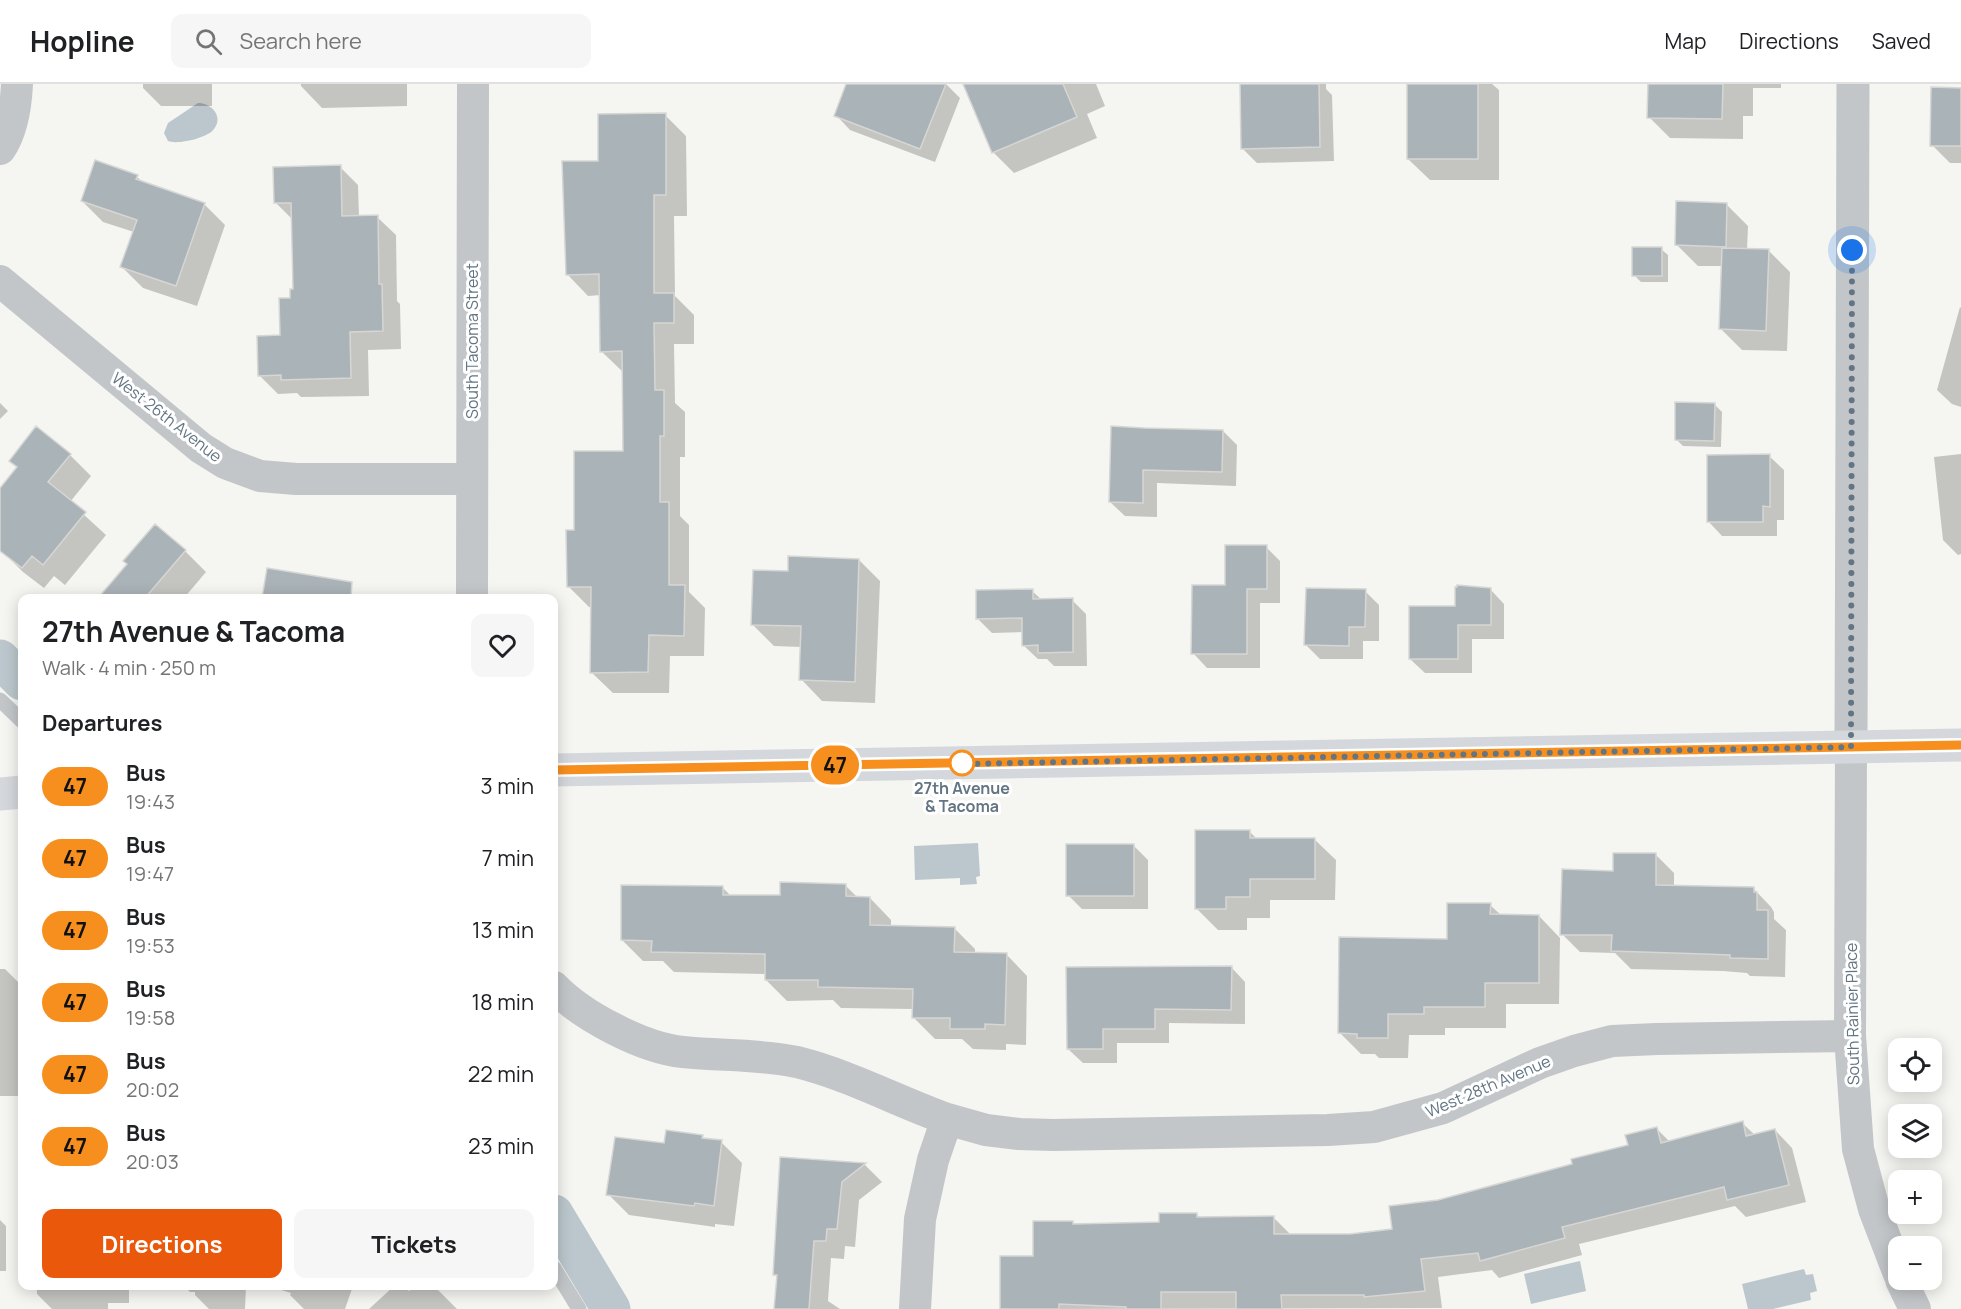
<!DOCTYPE html>
<meta charset="utf-8">
<style>
body{margin:0;font-family:Manrope,sans-serif;background:#f6f6f6;color:#202124;height:100vh;display:flex;flex-direction:column;font-size:22px;white-space:nowrap}
*{box-sizing:border-box;margin:0}
p{font-size:20px;color:#757577}
.icon{flex:none;width:33px;height:33px;fill:none;stroke:currentColor;stroke-width:2;stroke-linecap:round;stroke-linejoin:round}
.map{position:relative;flex:1;overflow:hidden}
.sheet{position:absolute;left:18px;top:510px;width:540px;height:696px;display:flex;flex-direction:column;background:#fff;border-radius:12px;box-shadow:0 3px 15px #0003}
.sheet>*{flex:none}
.badge{padding:0 12px;border-radius:20px;font-size:21px;line-height:39px}
.tools{position:absolute;left:1888px;top:954px;display:grid;gap:12px}
.tools a{display:grid;place-items:center;width:54px;height:54px;border-radius:12px;background:#fff;box-shadow:0 3px 15px #0003;font-size:30px}
.you{position:absolute;width:30px;height:30px;margin:-15px;border:4px solid #fff;border-radius:50%;background:#1a73e8;box-shadow:0 0 0 9px #1a73e833}
.map>.badge{position:absolute;translate:-50% -50%;box-shadow:0 0 0 3px #fff}
h2{padding:0 24px;font-size:22px;line-height:54px}
.round{display:grid;place-items:center;flex:none;width:63px;height:63px;border-radius:12px;background:#f6f6f6}
.headline{display:flex;align-items:center;justify-content:space-between;height:102px;padding:0 24px}
h1{font-size:28px;font-weight:700;line-height:45px}
.cta{display:flex;gap:12px;margin-top:auto;padding:12px 24px}
.cta a{flex:1;height:69px;border-radius:12px;background:#ea580c;color:#fff;font-size:24px;font-weight:700;line-height:69px;text-align:center}
.cta a+a{background:#f6f6f6;color:#202124}
ul{padding:0;list-style:none}
li{display:flex;align-items:center;gap:18px;height:72px;padding:0 24px}
li div{flex:1}
li b{display:block;font-size:22px}
li em{font-style:normal}
li .badge{min-width:66px;font-weight:700;text-align:center}
header{display:flex;align-items:center;gap:36px;box-sizing:border-box;height:84px;padding:0 30px;background:#fff;border-bottom:2px solid #e0e0e0}
header strong{font-size:28px}
nav{display:flex;gap:33px;margin-inline-start:auto;font-size:21px}
.search{width:420px;height:54px;background:#f6f6f6;display:flex;align-items:center;gap:15px;box-sizing:border-box;padding:0 21px;border-radius:12px;color:#757577;font-size:22px}
.map>svg:first-child{display:block}
.water{fill:#bbc7cc}
.shadow{fill:#0003}
.lines{fill:none;stroke-linecap:round;stroke-linejoin:round}
.canal{stroke:#bbc7cc;stroke-width:39}
.building{fill:#aab3b8;stroke:#d6d6d4;stroke-width:1.5}
.service{stroke:#c2c6c9;stroke-width:15}
.minor{stroke:#c2c6c9;stroke-width:32}
.tertiary{stroke:#c2c6c9;stroke-width:33}
.secondary{stroke:#d4d8dc;stroke-width:33}
.line-casing{stroke:#fff;stroke-width:14}
.line{stroke:#f78f1e;stroke-width:9}
.walk{stroke:#637583;stroke-width:6;stroke-dasharray:0 10.8}
.stop-dot{fill:#fff;stroke:#f78f1e;stroke-width:3}
.labels{text-anchor:middle;dominant-baseline:central;stroke-width:6;stroke-linejoin:round;paint-order:stroke}
.street-label{font-size:16px;fill:#637583;stroke:#fff}
.stop-label{font-size:16px;font-weight:bold;fill:#637583;stroke:#fff}
</style>
<header>
<strong>Hopline</strong>
<div class="search"><svg class="icon" aria-label="search" viewBox="0 0 24 24"><circle cx="10" cy="10" r="6"/><path d="M15 15l6 6"/></svg>Search here</div>
<nav><a>Map</a><a>Directions</a><a>Saved</a></nav>
</header>
<div class="map">
<svg width="1961" height="1225" viewBox="0 0 1961 1225">
<rect width="100%" height="100%" fill="#f5f5f1"/>
<path class="water" d="M 198,19 C 211,19 224,32 214,45 C 208,54 177,61 168,57 L 164,49 L 168,39 Z
M 978,759 L 980,792 L 976,793 L 977,800 L 960,801 L 960,794 L 915,796 L 914,762 Z
M 1580,1177 L 1586,1207 L 1531,1220 L 1524,1190 Z
M 1804,1185 L 1806,1191 L 1813,1190 L 1817,1207 L 1810,1209 L 1811,1216 L 1773,1225 L 1748,1225 L 1742,1200 Z"/>
<path class="shadow" d="M 143,0 L 212,0 L 212,22 L 161,22 L 143,4 Z
M 301,0 L 407,0 L 407,22 L 322,24 L 301,2 Z
M 848,0 L 946,0 L 960,14 L 935,78 L 850,46 L 836,31 Z
M 973,0 L 1096,0 L 1105,22 L 1087,30 L 1097,54 L 1014,89 L 993,68 Z
M 1242,0 L 1326,0 L 1326,5 L 1332,11 L 1334,77 L 1257,79 L 1243,65 Z
M 1408,0 L 1492,0 L 1499,6 L 1499,96 L 1430,96 L 1408,75 Z
M 1649,0 L 1781,0 L 1781,4 L 1753,4 L 1753,32 L 1743,32 L 1743,55 L 1670,54 L 1649,33 Z
M 1961,5 L 1961,79 L 1950,79 L 1932,61 Z
M 665,31 L 686,52 L 687,132 L 674,132 L 675,212 L 694,231 L 694,260 L 674,260 L 675,319 L 685,328 L 685,373 L 680,373 L 680,432 L 689,441 L 689,508 L 705,524 L 704,572 L 670,572 L 669,609 L 613,609 L 591,588 L 592,523 L 589,523 L 568,502 L 576,447 L 624,369 L 623,288 L 601,267 L 601,211 L 588,212 L 567,190 L 600,79 Z
M 96,78 L 137,93 L 144,99 L 204,120 L 225,141 L 197,222 L 143,204 L 122,183 L 134,148 L 103,138 L 82,117 Z
M 340,83 L 358,101 L 359,133 L 377,133 L 396,151 L 397,217 L 400,220 L 401,265 L 368,266 L 369,312 L 301,313 L 297,309 L 278,310 L 259,291 L 281,252 L 294,207 L 293,136 L 275,118 Z
M 1726,120 L 1748,142 L 1747,166 L 1768,166 L 1790,188 L 1787,267 L 1742,266 L 1721,245 L 1723,182 L 1698,182 L 1677,161 Z
M 1661,165 L 1668,171 L 1668,198 L 1641,198 L 1634,191 Z
M 1960,223 L 1961,224 L 1961,323 L 1952,320 L 1937,306 Z
M 0,319 L 8,327 L 0,335 Z
M 1715,321 L 1722,328 L 1721,363 L 1683,362 L 1676,355 Z
M 1112,343 L 1223,347 L 1237,361 L 1236,402 L 1157,399 L 1157,433 L 1125,432 L 1110,418 Z
M 1961,370 L 1961,470 L 1958,471 L 1943,456 L 1934,373 Z
M 70,371 L 91,392 L 70,418 L 106,451 L 65,501 L 54,492 L 44,504 L 23,488 L 2,467 L 0,406 L 18,384 L 11,377 Z
M 1769,372 L 1784,386 L 1784,436 L 1777,436 L 1777,452 L 1722,452 L 1708,437 Z
M 1266,463 L 1280,477 L 1280,519 L 1260,519 L 1260,584 L 1207,584 L 1193,569 L 1227,503 Z
M 185,467 L 206,488 L 184,514 L 100,514 L 129,480 Z
M 859,476 L 880,497 L 875,619 L 822,617 L 801,595 L 802,563 L 774,562 L 753,541 L 789,489 Z
M 268,486 L 329,513 L 328,514 L 263,514 Z
M 1490,505 L 1504,520 L 1504,555 L 1472,555 L 1472,589 L 1425,589 L 1410,575 Z
M 1032,507 L 1042,516 L 1072,516 L 1086,530 L 1087,582 L 1054,582 L 1047,575 L 1038,575 L 1023,561 L 1023,548 L 992,549 L 977,534 Z
M 1365,507 L 1379,521 L 1379,557 L 1363,557 L 1363,575 L 1320,575 L 1306,561 Z
M 1249,747 L 1257,755 L 1314,755 L 1336,776 L 1335,816 L 1270,816 L 1270,834 L 1247,834 L 1247,846 L 1218,846 L 1197,825 Z
M 1134,762 L 1148,776 L 1148,825 L 1082,825 L 1068,811 Z
M 1656,771 L 1674,789 L 1674,803 L 1753,804 L 1771,823 L 1774,828 L 1774,835 L 1786,846 L 1785,893 L 1750,892 L 1747,889 L 1723,887 L 1631,885 L 1615,869 L 1580,868 L 1562,850 L 1614,788 Z
M 845,801 L 858,814 L 870,814 L 891,836 L 891,843 L 954,844 L 975,865 L 975,870 L 1006,870 L 1027,892 L 1026,961 L 1006,960 L 1006,966 L 973,965 L 962,955 L 935,955 L 914,934 L 914,925 L 841,924 L 833,916 L 787,917 L 766,896 L 766,890 L 674,888 L 663,877 L 643,877 L 622,856 L 723,804 L 731,812 L 781,812 Z
M 1490,821 L 1501,831 L 1539,832 L 1560,854 L 1559,920 L 1506,920 L 1506,944 L 1445,944 L 1445,951 L 1409,951 L 1408,974 L 1379,974 L 1375,970 L 1361,970 L 1340,949 Z
M 1231,883 L 1245,898 L 1245,940 L 1169,939 L 1169,959 L 1117,959 L 1117,979 L 1083,979 L 1068,965 L 1068,884 Z
M 0,885 L 5,885 L 22,902 L 22,1012 L 0,1012 Z
M 1742,1039 L 1755,1051 L 1775,1046 L 1792,1064 L 1806,1118 L 1746,1133 L 1735,1122 L 1579,1160 L 1582,1171 L 1499,1194 L 1492,1186 L 1438,1193 L 1442,1224 L 1002,1225 L 1034,1173 L 1073,1138 L 1076,1142 L 1161,1139 L 1196,1130 L 1201,1134 L 1273,1133 L 1291,1151 L 1350,1152 L 1394,1147 L 1439,1118 L 1574,1081 L 1630,1062 L 1656,1044 L 1670,1058 Z
M 702,1052 L 706,1056 L 721,1058 L 742,1079 L 734,1142 L 715,1140 L 715,1143 L 629,1131 L 608,1110 L 666,1061 Z
M 782,1075 L 865,1081 L 882,1098 L 859,1116 L 855,1163 L 845,1162 L 844,1175 L 831,1174 L 828,1217 L 840,1225 L 776,1225 L 778,1194 L 774,1190 Z
M 0,1136 L 6,1142 L 6,1187 L 0,1187 Z
M 37,1202 L 129,1202 L 129,1219 L 108,1219 L 108,1225 L 52,1225 L 37,1210 Z
M 184,1202 L 246,1202 L 245,1225 L 209,1225 L 195,1211 L 195,1208 L 190,1208 Z
M 268,1202 L 353,1202 L 345,1225 L 304,1225 L 290,1211 L 291,1209 Z
M 394,1202 L 404,1202 L 409,1207 L 415,1202 L 434,1202 L 457,1225 L 369,1225 Z"/>
<g class="lines">
<path class="canal" d="M 0,575 L 22,597
M 554,1130 L 611,1225"/>
</g>
<path class="building" d="M 846,0 L 946,0 L 920,65 L 834,32 Z
M 963,0 L 1063,0 L 1077,33 L 992,69 Z
M 1240,0 L 1319,0 L 1320,63 L 1241,65 Z
M 1407,0 L 1478,0 L 1478,75 L 1407,75 Z
M 1648,0 L 1723,0 L 1722,35 L 1647,34 Z
M 1931,3 L 1961,4 L 1961,62 L 1930,62 Z
M 666,29 L 666,111 L 654,111 L 654,209 L 674,209 L 674,239 L 654,239 L 655,306 L 664,306 L 664,352 L 660,352 L 660,418 L 669,418 L 669,501 L 685,501 L 684,552 L 649,551 L 648,588 L 590,589 L 591,503 L 567,503 L 566,446 L 574,446 L 574,367 L 623,367 L 622,267 L 600,268 L 599,190 L 566,191 L 562,77 L 598,77 L 598,30 Z
M 95,76 L 138,91 L 136,95 L 205,119 L 176,202 L 120,183 L 137,136 L 81,117 Z
M 341,81 L 342,132 L 378,131 L 379,200 L 382,200 L 383,247 L 350,248 L 351,294 L 281,296 L 281,291 L 258,292 L 257,252 L 280,251 L 279,214 L 290,214 L 290,205 L 293,205 L 291,119 L 274,119 L 273,83 Z
M 1676,117 L 1727,119 L 1726,163 L 1675,161 Z
M 1632,163 L 1662,163 L 1662,192 L 1632,192 Z
M 1722,164 L 1769,165 L 1766,247 L 1719,245 Z
M 1675,318 L 1715,319 L 1714,357 L 1675,356 Z
M 36,342 L 71,370 L 48,398 L 86,428 L 43,481 L 32,472 L 22,484 L 0,467 L 0,404 L 17,383 L 9,377 Z
M 1111,342 L 1144,344 L 1223,346 L 1222,388 L 1143,386 L 1143,419 L 1109,418 Z
M 1770,370 L 1770,423 L 1763,422 L 1763,438 L 1707,438 L 1707,371 Z
M 155,440 L 186,466 L 145,514 L 98,514 L 127,480 L 123,477 Z
M 1225,461 L 1267,461 L 1267,505 L 1247,505 L 1247,570 L 1191,570 L 1192,501 L 1225,501 Z
M 788,472 L 859,475 L 855,598 L 799,596 L 801,542 L 751,541 L 753,486 L 788,487 Z
M 267,484 L 352,498 L 351,514 L 262,514 Z
M 1457,501 L 1491,504 L 1491,541 L 1458,541 L 1458,575 L 1409,575 L 1409,522 L 1455,522 L 1455,503 L 1457,503 Z
M 1306,504 L 1366,505 L 1365,543 L 1349,543 L 1349,562 L 1304,561 Z
M 1033,505 L 1033,515 L 1073,514 L 1073,568 L 1038,569 L 1038,561 L 1022,562 L 1022,534 L 976,535 L 976,506 Z
M 1195,746 L 1250,746 L 1250,754 L 1315,754 L 1315,795 L 1250,795 L 1250,813 L 1226,813 L 1226,825 L 1195,825 Z
M 1066,760 L 1134,760 L 1134,812 L 1066,812 Z
M 1613,769 L 1656,769 L 1656,801 L 1754,803 L 1754,808 L 1757,808 L 1757,826 L 1768,826 L 1768,875 L 1730,874 L 1730,871 L 1704,870 L 1611,867 L 1612,851 L 1560,851 L 1562,785 L 1613,787 Z
M 780,798 L 846,800 L 846,812 L 870,813 L 870,841 L 955,843 L 954,868 L 1007,869 L 1005,941 L 985,940 L 985,945 L 950,945 L 950,934 L 912,934 L 913,905 L 818,903 L 818,896 L 765,896 L 765,870 L 651,868 L 652,857 L 621,856 L 621,801 L 723,802 L 723,811 L 780,811 Z
M 1447,819 L 1491,819 L 1490,830 L 1539,831 L 1539,899 L 1485,899 L 1485,923 L 1424,923 L 1424,930 L 1388,930 L 1388,954 L 1357,954 L 1357,950 L 1338,949 L 1339,853 L 1447,855 Z
M 1232,882 L 1231,926 L 1155,925 L 1155,945 L 1103,945 L 1103,965 L 1067,965 L 1066,883 Z
M 1743,1037 L 1746,1052 L 1775,1045 L 1789,1101 L 1727,1116 L 1724,1103 L 1562,1143 L 1565,1154 L 1480,1177 L 1478,1169 L 1421,1175 L 1425,1207 L 1364,1213 L 1364,1211 L 1281,1211 L 1282,1225 L 1236,1225 L 1236,1208 L 1161,1208 L 1161,1225 L 1126,1225 L 1126,1223 L 1059,1220 L 1059,1225 L 1000,1225 L 1000,1172 L 1033,1172 L 1033,1137 L 1073,1137 L 1073,1140 L 1159,1138 L 1159,1129 L 1197,1129 L 1197,1133 L 1274,1132 L 1274,1150 L 1350,1150 L 1392,1145 L 1389,1122 L 1438,1116 L 1572,1080 L 1571,1075 L 1628,1061 L 1625,1051 L 1657,1043 L 1661,1059 Z
M 666,1046 L 703,1051 L 702,1054 L 722,1056 L 714,1122 L 695,1119 L 694,1122 L 606,1111 L 615,1053 L 664,1059 Z
M 780,1073 L 866,1079 L 842,1098 L 837,1145 L 827,1145 L 826,1157 L 814,1157 L 809,1225 L 774,1225 L 777,1191 L 773,1191 Z"/>
<g class="lines">
<path class="service" d="M 0,616 L 22,637
M 554,1184 L 579,1225"/>
<path class="minor" d="M 0,65 C 12,48 16,20 17,0
M 0,197 L 201,364 L 225,379 L 260,392 L 296,395 L 471,395
M 472,514 L 473,0
M 1851,663 L 1850,952 L 1858,1065 L 1874,1125 L 1899,1190
M 554,903 C 582,932 643,964 683,968 C 721,972 759,970 797,978 C 849,991 897,1017 947,1035 L 933,1076 L 920,1135 L 915,1225
M 947,1035 L 986,1046 L 1019,1050 L 1053,1051 L 1328,1046 L 1374,1043 L 1443,1024 L 1540,979 L 1574,967 L 1612,957 L 1657,955 L 1850,952
M 1901,1196 L 1915,1225"/>
<path class="tertiary" d="M 1851,663 L 1853,0"/>
<path class="secondary" d="M 554,686 L 1961,661
M 0,710 L 22,708"/>
</g>
<g class="lines">
<defs>
<path id="line" d="M 554,686 L 1961,661"/>
</defs>
<use href="#line" class="line-casing"/>
<use href="#line" class="line"/>
<path class="walk" d="M 962,679 L 959,680 L 1851,663 L 1852,166"/>
</g>
<circle class="stop-dot" cx="962" cy="679" r="12"/>
<g class="labels">
<g class="street-label">
<text transform="translate(472 257) rotate(-90)">South Tacoma Street</text>
<text transform="translate(167 333) rotate(38)">West 26th Avenue</text>
<text transform="translate(1852 930) rotate(-91)">South Rainier Place</text>
<text transform="translate(1488 1002) rotate(-23)">West 28th Avenue</text>
</g>
<g class="stop-label">
<text x="962" y="704">27th Avenue<tspan x="962" dy="18">&amp; Tacoma</tspan></text>
</g>
</g>
</svg>
<div class="tools">
<a><svg class="icon" aria-label="locate" viewBox="0 0 24 24"><circle cx="12" cy="12" r="6"/><path d="M12 2v4M12 18v4M2 12h4M18 12h4"/></svg></a>
<a><svg class="icon" aria-label="layers" viewBox="0 0 24 24"><path d="M12 4l9 5-9 5-9-5zM3 14l9 5 9-5"/></svg></a>
<a>+</a>
<a>−</a>
</div>
<div class="you" style="left:1852px;top:166px"></div>
<b class="badge" style="left:835px;top:681px;background:#f78f1e;color:#111">47</b>
<section class="sheet">
<div class="headline"><div><h1>27th Avenue &amp; Tacoma</h1><p>Walk · 4 min · 250 m</p></div><a class="round"><svg class="icon" aria-label="heart" viewBox="0 0 24 24"><path d="M12 20l-8-8c-3-5 5-10 8-4 3-6 11-1 8 4z"/></svg></a></div>
<h2>Departures</h2>
<ul>
<li><span class="badge" style="background:#f78f1e;color:#111">47</span><div><b>Bus</b><p>19:43</p></div><em>3 min</em></li>
<li><span class="badge" style="background:#f78f1e;color:#111">47</span><div><b>Bus</b><p>19:47</p></div><em>7 min</em></li>
<li><span class="badge" style="background:#f78f1e;color:#111">47</span><div><b>Bus</b><p>19:53</p></div><em>13 min</em></li>
<li><span class="badge" style="background:#f78f1e;color:#111">47</span><div><b>Bus</b><p>19:58</p></div><em>18 min</em></li>
<li><span class="badge" style="background:#f78f1e;color:#111">47</span><div><b>Bus</b><p>20:02</p></div><em>22 min</em></li>
<li><span class="badge" style="background:#f78f1e;color:#111">47</span><div><b>Bus</b><p>20:03</p></div><em>23 min</em></li>
</ul>
<div class="cta"><a>Directions</a><a>Tickets</a></div>
</section>
</div>
